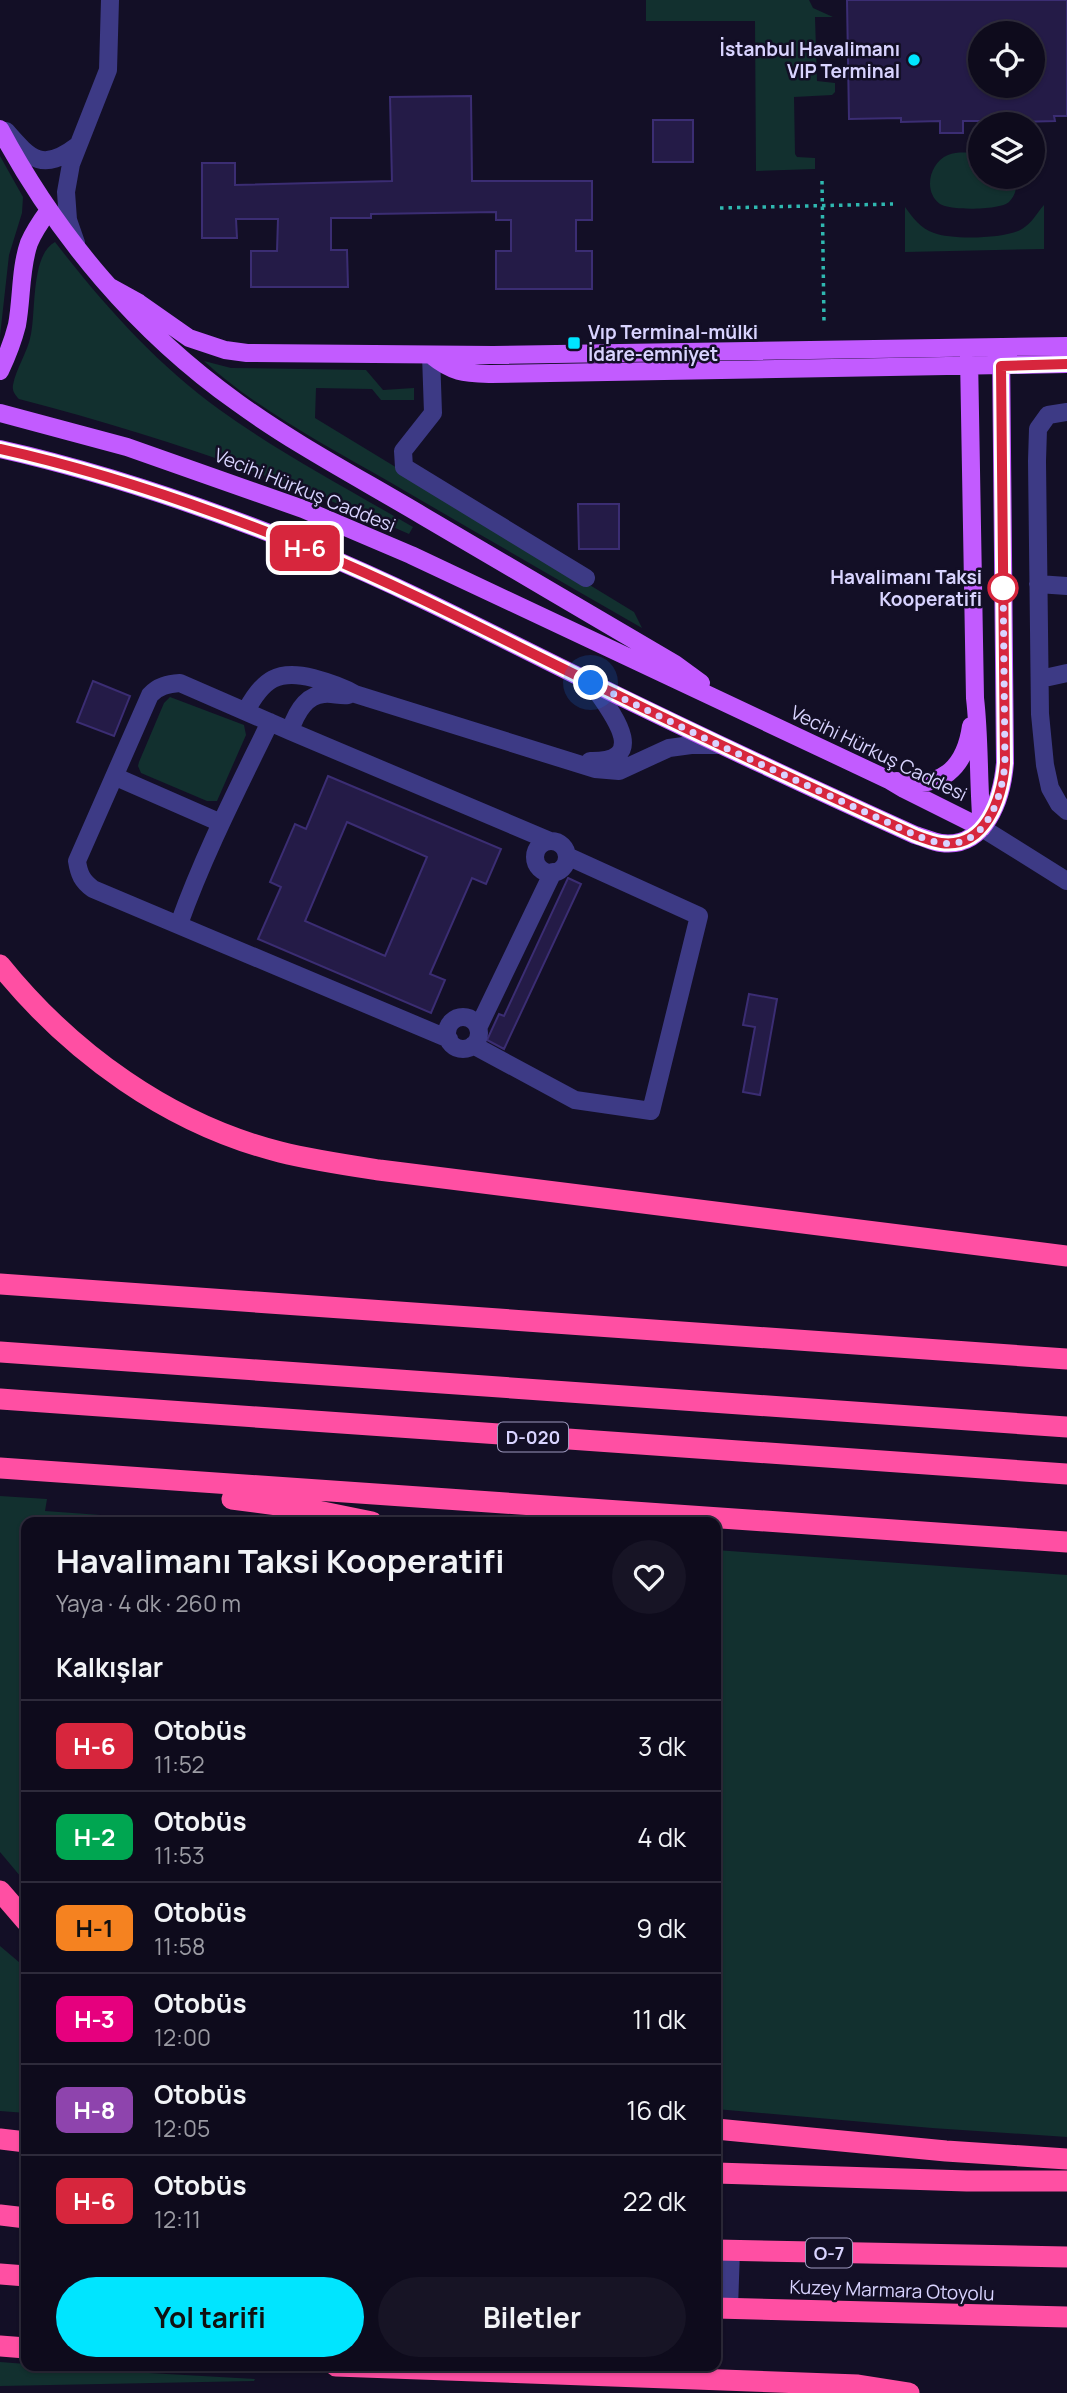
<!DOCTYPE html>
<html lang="tr">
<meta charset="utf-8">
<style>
body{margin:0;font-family:Manrope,sans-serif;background:#171425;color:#f1f3f6;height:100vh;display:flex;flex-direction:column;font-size:26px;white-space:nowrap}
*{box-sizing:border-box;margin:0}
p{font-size:23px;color:#9b9ba3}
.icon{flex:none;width:38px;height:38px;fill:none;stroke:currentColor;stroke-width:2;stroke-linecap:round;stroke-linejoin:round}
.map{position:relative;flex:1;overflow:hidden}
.panel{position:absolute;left:21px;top:1517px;width:700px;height:854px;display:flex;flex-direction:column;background:#0e0b1c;border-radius:14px;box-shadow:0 2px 5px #0004,0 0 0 2px #2e2b3b}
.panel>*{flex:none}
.badge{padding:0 14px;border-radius:10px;font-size:24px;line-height:46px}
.controls{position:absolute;left:968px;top:21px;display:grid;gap:14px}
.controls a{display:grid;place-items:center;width:77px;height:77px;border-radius:50%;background:#0e0b1c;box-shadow:0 2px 5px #0004,0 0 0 2px #2e2b3b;font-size:35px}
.you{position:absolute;width:35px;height:35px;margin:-18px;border:5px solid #fff;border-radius:50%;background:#1a73e8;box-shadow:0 0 0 10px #1a73e833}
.map>.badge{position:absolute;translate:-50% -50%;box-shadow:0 0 0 4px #fff}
h2{padding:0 35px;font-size:26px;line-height:63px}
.round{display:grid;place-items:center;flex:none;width:74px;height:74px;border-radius:37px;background:#171425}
.summary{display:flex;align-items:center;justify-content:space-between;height:119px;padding:0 35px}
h1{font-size:33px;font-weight:700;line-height:52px}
.action{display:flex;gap:14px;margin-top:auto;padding:14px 35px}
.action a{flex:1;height:80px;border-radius:42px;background:#00e5ff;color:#111;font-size:28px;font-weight:700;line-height:80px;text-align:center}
.action a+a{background:#171425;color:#f1f3f6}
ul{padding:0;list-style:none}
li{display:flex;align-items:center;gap:21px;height:91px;padding:0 35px;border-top:2px solid #2e2b3b}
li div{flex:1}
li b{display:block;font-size:26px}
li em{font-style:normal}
li .badge{min-width:77px;font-weight:700;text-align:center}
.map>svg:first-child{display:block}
.green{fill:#12302f}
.building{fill:#241b47;stroke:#3b2d73;stroke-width:2;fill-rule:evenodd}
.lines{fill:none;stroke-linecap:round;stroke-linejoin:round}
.path{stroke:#2fb8b0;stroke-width:3.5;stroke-dasharray:3.5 5;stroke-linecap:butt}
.minor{stroke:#3d3a85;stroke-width:18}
.major{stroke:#c25bff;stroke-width:18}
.highway{stroke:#ff4fa3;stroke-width:21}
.line-casing{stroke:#fff;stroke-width:16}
.line{stroke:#d7263d;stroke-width:10}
.walk{stroke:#d9d4ff;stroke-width:7;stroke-dasharray:0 12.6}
.poi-dot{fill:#00e5ff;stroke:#130f26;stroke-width:2.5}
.stop-dot{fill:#fff;stroke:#d7263d;stroke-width:3.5}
.labels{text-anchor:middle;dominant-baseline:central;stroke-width:5;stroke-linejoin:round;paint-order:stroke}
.shield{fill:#130f26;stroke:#9e99be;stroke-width:2}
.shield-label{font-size:18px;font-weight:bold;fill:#d9d4ff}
.poi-label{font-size:19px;font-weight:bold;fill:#d9d4ff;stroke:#130f26;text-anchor:end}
.street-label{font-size:19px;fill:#d9d4ff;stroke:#130f26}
.stop-label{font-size:19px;font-weight:bold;fill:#d9d4ff;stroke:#130f26;text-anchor:end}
</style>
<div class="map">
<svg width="1067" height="2393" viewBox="0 0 1067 2393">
<rect width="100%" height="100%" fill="#130f26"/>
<path class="green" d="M 646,0 L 809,0 L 813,8 L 833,17 L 815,17 L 817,81 L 835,83 L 835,92 L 832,95 L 794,97 L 795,154 L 797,157 L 815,158 L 815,169 L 756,171 L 755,21 L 646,21 Z
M 980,153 L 980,177 L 1017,177 C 1017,186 1016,195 1009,202 C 1001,210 950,211 940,204 C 923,192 929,163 948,155 C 957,151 970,153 980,153 Z
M 0,156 L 23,197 L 22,213 L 9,255 L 0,336 Z
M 1044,205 L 1044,249 L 905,252 L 905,207 C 913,218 920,228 934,233 C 951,240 1006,239 1022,229 C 1032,223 1036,214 1044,205 Z
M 55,242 C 103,304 156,364 220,410 C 281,454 348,489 413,527 L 409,534 C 283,478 153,434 19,399 C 15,395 12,391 13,385 C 16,368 28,352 31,334 C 36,309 31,255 55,242 Z
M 204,361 L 231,368 L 366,370 L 383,390 L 414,388 L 414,400 L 381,400 L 372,389 L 316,388 L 315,418 L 634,612 L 642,628 C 557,579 472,530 388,481 C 328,447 255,408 204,361 Z
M 170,697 L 244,725 L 246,735 L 217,801 L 207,801 L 141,773 L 138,766 L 139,762 L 164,703 Z
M 0,1496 L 47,1499 L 45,1511 L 198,1522 L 26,1522 L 26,1883 L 0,1852 Z
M 716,1550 L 1067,1575 L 1067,2137 L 932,2128 L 716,2109 Z
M 0,1946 L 26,1968 L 26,2113 L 0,2111 Z
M 0,2362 L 26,2364 L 26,2366 L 255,2379 L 254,2381 L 0,2386 Z"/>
<path class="building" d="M 847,0 L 1067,0 L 1067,116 L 1054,116 L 1055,121 L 1017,122 L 1017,124 L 991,124 L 991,121 L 963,121 L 963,133 L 940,133 L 940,121 L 901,122 L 901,118 L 849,119 ZM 980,33 L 1032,33 L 1032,86 L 980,86 Z
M 471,96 L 472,181 L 592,181 L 592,220 L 576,220 L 576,251 L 592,251 L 592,289 L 496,289 L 496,251 L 511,251 L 511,220 L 496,220 L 496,212 L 371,214 L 371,218 L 331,218 L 331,250 L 347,250 L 348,287 L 251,287 L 251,251 L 277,251 L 278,219 L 236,219 L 237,238 L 202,238 L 202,163 L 235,163 L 235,185 L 392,181 L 390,97 Z
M 653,120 L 693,120 L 693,162 L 653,162 Z
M 578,504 L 619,504 L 619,549 L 579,549 Z
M 93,681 L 130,696 L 114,736 L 77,722 Z
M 328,776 L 501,849 L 486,884 L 472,878 L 430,974 L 445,980 L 431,1013 L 258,939 L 281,887 L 270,882 L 295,824 L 306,829 ZM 347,822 L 427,857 L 385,956 L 305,921 Z
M 568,878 L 581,884 L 504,1049 L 487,1040 L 499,1014 L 504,1016 Z
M 749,994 L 777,999 L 760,1095 L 743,1092 L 755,1027 L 743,1025 Z"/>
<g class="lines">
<path class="path" d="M 822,181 L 824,323
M 720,208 L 893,204"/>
<path class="minor" d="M 6,131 C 31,160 43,172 77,146
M 76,243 L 68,220 L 66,192 L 71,164 L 108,70 L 110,0
M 431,355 L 433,413 L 403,451 L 404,467 L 586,578
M 1067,412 L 1048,415 L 1038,429 L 1037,461 L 1040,714 L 1045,765 L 1050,788 L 1059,804 L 1067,811
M 1038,584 L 1067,586
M 1040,679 L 1067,673
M 246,711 C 263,679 278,669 313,678 C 328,682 341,686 355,694 L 595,769 L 619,771 L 669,748 L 691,745 L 719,745
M 290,731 C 295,716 305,695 324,694 C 332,693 340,696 348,695
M 590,761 C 654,762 608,708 591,683
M 116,777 L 221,823
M 982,828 L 1067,881
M535 857a16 16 0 1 1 32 0a16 16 0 1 1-32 0Z
M 179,924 C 204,854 238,788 270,722
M447 1033a16 16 0 1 1 32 0a16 16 0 1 1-32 0Z
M 478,1028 L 553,872
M 449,1039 L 93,889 C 82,881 79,874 77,861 L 150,695 C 158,686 168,684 180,683 L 290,731 L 550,841
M 473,1045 L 575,1100 L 651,1111 L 699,916 L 567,856
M 729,2308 L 731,2250"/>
<path class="major" d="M 0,129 C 57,236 138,332 238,403 C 296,445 361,479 423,516 C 507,565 591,615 675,664 L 701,683
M 110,287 L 139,303 L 189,338 L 225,350 L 247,353 L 493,355 L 1067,346
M 431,355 C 453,373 464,373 491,374 L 1067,364
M 969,356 L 975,698 C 980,741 978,784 982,828
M 0,371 C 7,356 13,341 17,325 C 22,298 20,269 29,243 C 34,231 41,221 49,210
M 0,413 L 127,447 L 303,509 L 411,555 L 889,780 L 904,789 L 982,828
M 0,449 C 108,473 214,510 317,552 C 411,591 502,639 594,684 C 700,736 807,786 915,835 C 923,837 933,842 941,843 C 986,849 1002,798 1005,763 L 1001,347
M 897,781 C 940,790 965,769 971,726"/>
<path class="highway" d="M 0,965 C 71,1053 169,1124 280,1152 C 312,1160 346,1165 379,1170 L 1067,1256
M 0,1284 L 1067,1359
M 0,1352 L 1067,1427
M 0,1399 L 1067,1474
M 0,1468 L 1067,1542
M 232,1499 L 308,1509 L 372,1522
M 0,1891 L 26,1921
M 716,2129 L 946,2151 L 1067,2159
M 0,2139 L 26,2142
M 716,2173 L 967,2181 L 1067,2181
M 0,2215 L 26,2218
M 716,2250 L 1067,2257
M 0,2274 L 26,2276
M 716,2308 L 1067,2317
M 0,2346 L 26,2348
M 336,2366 L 858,2385 L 909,2393"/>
</g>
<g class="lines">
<defs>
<path id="line" d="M 0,449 C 108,473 214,510 317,552 C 418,594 515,646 613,693 C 713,742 814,789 915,835 C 923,838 933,842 941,843 C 986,849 1002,798 1005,763 L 1001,366 L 1067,364"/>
</defs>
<use href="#line" class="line-casing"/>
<use href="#line" class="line"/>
<path class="walk" d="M 591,683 L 719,745 L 915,835 C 923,838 933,842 941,843 C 986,849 1002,798 1005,763 L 1003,577 L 1003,588"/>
</g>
<g class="poi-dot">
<circle cx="914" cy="60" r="7"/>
<rect x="567" y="336" width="14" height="14" rx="3.5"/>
</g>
<circle class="stop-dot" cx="1003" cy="588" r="14"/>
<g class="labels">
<g class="shield">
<rect x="498" y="1422.5" width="70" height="29" rx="5"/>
<rect x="806" y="2238.5" width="46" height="29" rx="5"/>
</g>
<g class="shield-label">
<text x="533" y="1437">D-020</text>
<text x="829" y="2253">O-7</text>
</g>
<g class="poi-label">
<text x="900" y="49">İstanbul Havalimanı<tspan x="900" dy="22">VIP Terminal</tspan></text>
<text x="588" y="332" text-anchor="start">Vıp Terminal-mülki<tspan x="588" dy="22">İdare-emniyet</tspan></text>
</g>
<g class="street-label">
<text transform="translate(305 490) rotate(22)">Vecihi Hürkuş Caddesi</text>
<text transform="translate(879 753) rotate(26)">Vecihi Hürkuş Caddesi</text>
<text transform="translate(892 2290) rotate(2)">Kuzey Marmara Otoyolu</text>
</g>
<g class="stop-label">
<text x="982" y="577">Havalimanı Taksi<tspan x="982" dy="22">Kooperatifi</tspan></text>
</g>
</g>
</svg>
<div class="controls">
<a><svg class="icon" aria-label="locate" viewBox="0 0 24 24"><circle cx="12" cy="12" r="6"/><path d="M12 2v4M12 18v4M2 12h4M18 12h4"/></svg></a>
<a><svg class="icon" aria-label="layers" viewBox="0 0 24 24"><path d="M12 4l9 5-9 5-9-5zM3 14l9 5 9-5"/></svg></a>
</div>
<div class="you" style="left:591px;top:683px"></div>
<b class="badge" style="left:305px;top:548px;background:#d7263d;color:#fff">H-6</b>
<section class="panel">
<div class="summary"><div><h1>Havalimanı Taksi Kooperatifi</h1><p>Yaya · 4 dk · 260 m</p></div><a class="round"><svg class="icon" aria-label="heart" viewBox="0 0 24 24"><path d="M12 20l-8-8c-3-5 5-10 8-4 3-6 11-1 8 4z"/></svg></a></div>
<h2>Kalkışlar</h2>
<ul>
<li><span class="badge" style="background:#d7263d;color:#fff">H-6</span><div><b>Otobüs</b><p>11:52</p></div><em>3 dk</em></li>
<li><span class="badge" style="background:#00a651;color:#fff">H-2</span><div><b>Otobüs</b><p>11:53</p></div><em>4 dk</em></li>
<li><span class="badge" style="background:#f58220;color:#111">H-1</span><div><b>Otobüs</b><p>11:58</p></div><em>9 dk</em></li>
<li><span class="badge" style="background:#e6007e;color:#fff">H-3</span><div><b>Otobüs</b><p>12:00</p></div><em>11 dk</em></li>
<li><span class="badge" style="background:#8e44ad;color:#fff">H-8</span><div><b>Otobüs</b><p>12:05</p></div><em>16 dk</em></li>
<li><span class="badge" style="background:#d7263d;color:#fff">H-6</span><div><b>Otobüs</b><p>12:11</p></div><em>22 dk</em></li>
</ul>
<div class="action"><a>Yol tarifi</a><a>Biletler</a></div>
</section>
</div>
